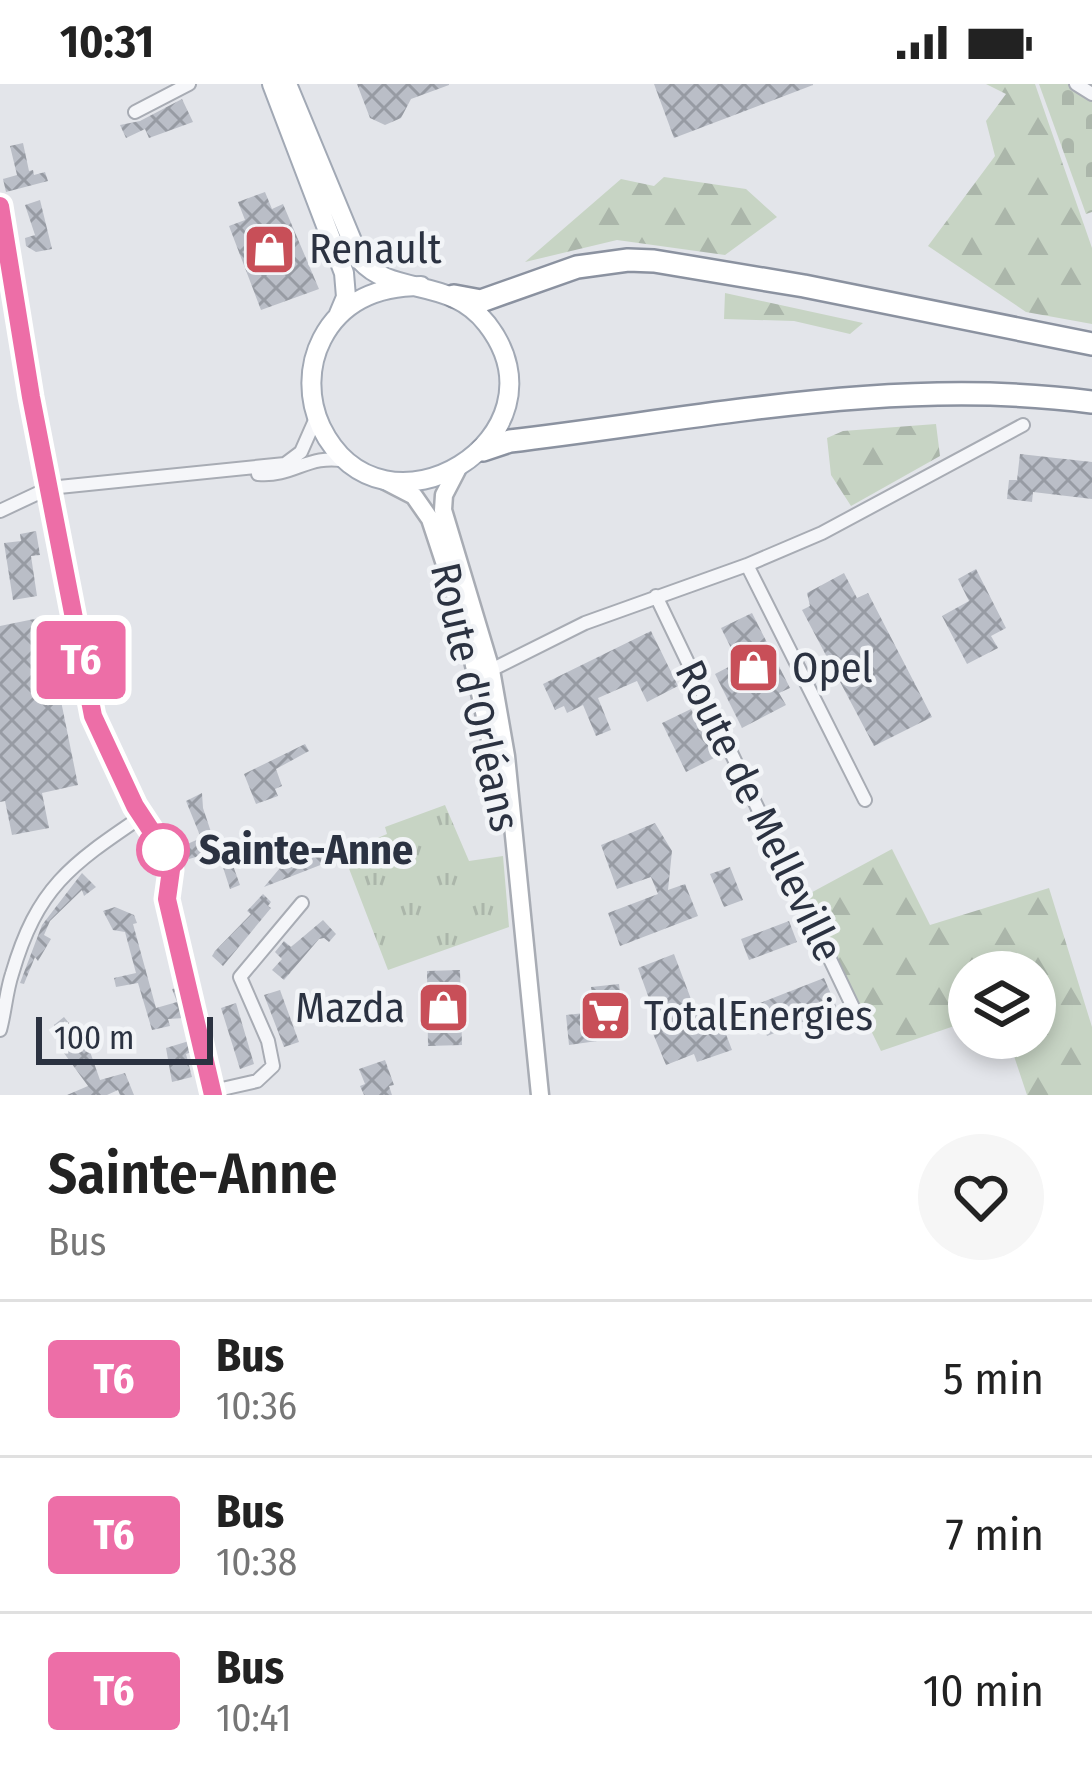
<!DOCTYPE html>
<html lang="fr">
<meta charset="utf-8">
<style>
body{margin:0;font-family:"Fira Sans Condensed",sans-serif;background:#f6f6f6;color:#222;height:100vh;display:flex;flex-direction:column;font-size:45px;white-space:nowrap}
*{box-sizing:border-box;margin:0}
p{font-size:39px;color:#767676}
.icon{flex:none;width:66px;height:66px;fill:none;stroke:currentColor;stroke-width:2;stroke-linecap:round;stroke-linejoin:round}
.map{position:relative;height:1011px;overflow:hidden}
.side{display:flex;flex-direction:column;background:#fff;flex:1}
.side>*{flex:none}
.badge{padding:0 24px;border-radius:9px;font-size:42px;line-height:78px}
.controls{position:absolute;left:948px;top:867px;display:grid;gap:24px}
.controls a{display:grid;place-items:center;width:108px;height:108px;border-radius:50%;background:#fff;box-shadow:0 6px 18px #0003;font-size:60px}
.scale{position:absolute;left:36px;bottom:30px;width:177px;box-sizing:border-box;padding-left:12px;border:6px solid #2b3241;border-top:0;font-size:33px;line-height:42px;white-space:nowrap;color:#2b3241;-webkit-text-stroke:9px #f2f4f7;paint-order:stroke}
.map>.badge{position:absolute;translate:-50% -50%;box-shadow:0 0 0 6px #fff}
.round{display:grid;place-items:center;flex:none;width:126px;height:126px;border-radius:63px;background:#f6f6f6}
.head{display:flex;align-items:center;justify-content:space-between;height:204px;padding:0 48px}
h1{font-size:57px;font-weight:600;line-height:90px}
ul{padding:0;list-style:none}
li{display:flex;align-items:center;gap:36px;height:156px;padding:0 48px;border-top:3px solid #e0e0e0}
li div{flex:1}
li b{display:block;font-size:45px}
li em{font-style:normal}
li .badge{min-width:132px;font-weight:700;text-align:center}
.status{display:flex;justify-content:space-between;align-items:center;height:84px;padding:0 60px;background:#fff;direction:ltr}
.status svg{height:33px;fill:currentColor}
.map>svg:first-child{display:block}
.grass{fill:url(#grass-tufts)}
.forest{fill:url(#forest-firs)}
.cemetery{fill:url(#cemetery-stones)}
.building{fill:url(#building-cross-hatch)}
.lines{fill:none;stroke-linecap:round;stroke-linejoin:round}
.street-casing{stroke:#a8acb4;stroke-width:16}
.secondary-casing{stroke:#a8acb4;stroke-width:21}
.primary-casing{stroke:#a2a9b5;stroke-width:22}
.highway-casing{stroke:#8b92a0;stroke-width:26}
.street{stroke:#f5f6f9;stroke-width:12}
.secondary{stroke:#fff;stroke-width:16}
.primary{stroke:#fff;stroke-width:18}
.highway{stroke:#fff;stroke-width:21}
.line-casing{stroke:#fff;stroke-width:27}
.line{stroke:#ed6ea7;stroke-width:18}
.stop-dot{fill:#fff;stroke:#ed6ea7;stroke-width:6}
.labels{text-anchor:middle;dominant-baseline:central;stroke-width:9;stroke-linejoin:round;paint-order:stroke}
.poi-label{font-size:42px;fill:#2b3241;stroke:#f2f4f7;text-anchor:start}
.street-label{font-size:42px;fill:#2b3241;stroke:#f2f4f7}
.stop-label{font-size:42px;font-weight:bold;fill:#2b3241;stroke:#f2f4f7;text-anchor:start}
</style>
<div class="status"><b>10:31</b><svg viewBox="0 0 49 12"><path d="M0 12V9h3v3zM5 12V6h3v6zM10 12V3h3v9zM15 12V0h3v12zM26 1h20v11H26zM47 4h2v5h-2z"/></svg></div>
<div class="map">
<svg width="1092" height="1011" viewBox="0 0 1092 1011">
<defs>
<pattern id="grass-tufts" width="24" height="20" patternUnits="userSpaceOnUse" patternTransform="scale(3)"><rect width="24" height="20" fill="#c7d4c4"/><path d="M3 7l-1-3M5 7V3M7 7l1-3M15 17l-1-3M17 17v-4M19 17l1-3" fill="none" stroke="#abb6aa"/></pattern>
<pattern id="forest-firs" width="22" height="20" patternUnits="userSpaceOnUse" patternTransform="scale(3)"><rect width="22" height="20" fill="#c7d4c4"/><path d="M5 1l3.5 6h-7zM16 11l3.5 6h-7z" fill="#abb6aa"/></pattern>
<pattern id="cemetery-stones" width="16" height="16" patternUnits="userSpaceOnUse" patternTransform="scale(3)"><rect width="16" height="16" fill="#c7d4c4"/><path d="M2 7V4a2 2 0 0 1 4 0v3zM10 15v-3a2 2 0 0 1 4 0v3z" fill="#abb6aa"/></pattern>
<pattern id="building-cross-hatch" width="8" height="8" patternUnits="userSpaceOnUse" patternTransform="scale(3)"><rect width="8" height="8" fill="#babec7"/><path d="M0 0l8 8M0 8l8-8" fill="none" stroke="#979ba3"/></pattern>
</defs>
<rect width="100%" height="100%" fill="#e3e5ea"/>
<path class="grass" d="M 445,721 L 469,777 L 503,772 L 509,843 L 388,886 L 343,769 L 387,750 L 385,743 Z"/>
<path class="forest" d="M 986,0 L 1035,0 L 1092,164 L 1092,240 L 1026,228 L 928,162 L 995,72 L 986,37 L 1006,10 Z
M 664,93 L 746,105 L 777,133 L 725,171 L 617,156 L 525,178 L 621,95 L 654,102 Z
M 725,209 L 863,239 L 850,250 L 794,237 L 724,235 Z
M 936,340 L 940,372 L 851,422 L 831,391 L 827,354 L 843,347 Z
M 892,765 L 930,841 L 1049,804 L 1092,943 L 1092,1011 L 1027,1011 L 1008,954 L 1035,954 L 1035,888 L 969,888 L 969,937 L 881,967 L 805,812 Z"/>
<path class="cemetery" d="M 1039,0 L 1092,0 L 1092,128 L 1086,130 Z"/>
<path class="building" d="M 357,0 L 449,0 L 449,1 L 411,15 L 401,34 L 385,41 L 370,34 Z
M 654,0 L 813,0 L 813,1 L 674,54 Z
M 182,15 L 193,38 L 149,54 L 145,45 L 126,54 L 120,41 L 140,37 Z
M 23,59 L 29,87 L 33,86 L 34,91 L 45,88 L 48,97 L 6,108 L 3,95 L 17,91 L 10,62 Z
M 265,108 L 272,125 L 283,120 L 319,205 L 261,226 L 229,142 L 245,136 L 238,118 Z
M 40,116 L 52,165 L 36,168 L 26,162 L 25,154 L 35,151 L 25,121 Z
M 1020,370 L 1092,378 L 1092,415 L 1033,408 L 1032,418 L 1007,415 L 1009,396 L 1017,396 Z
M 36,447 L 40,471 L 31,472 L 37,512 L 13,516 L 4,459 L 21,457 L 20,450 Z
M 976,485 L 1006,544 L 991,552 L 998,564 L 967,580 L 942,532 L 969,517 L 958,495 Z
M 844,489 L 857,514 L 868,509 L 932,633 L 874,662 L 802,526 L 810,522 L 807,509 Z
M 752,529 L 790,604 L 779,609 L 786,621 L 742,644 L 715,590 L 738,578 L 721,544 Z
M 44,533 L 78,701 L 42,709 L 49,744 L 12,751 L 5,717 L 0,718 L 0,542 Z
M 651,547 L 678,602 L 647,618 L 637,597 L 598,614 L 611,646 L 596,652 L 583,621 L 567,629 L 564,622 L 555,626 L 543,600 Z
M 691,625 L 714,674 L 686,688 L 662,639 Z
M 305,660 L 309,667 L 276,685 L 282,702 L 275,705 L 278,712 L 256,720 L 244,690 Z
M 202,709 L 203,724 L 218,769 L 227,765 L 240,801 L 230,805 L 219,771 L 220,774 L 204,778 L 203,771 L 189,775 L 185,761 L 201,754 L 186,717 Z
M 655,739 L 672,767 L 668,806 L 685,800 L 698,832 L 620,862 L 608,829 L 658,810 L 651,793 L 617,805 L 601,761 Z
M 337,759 L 341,768 L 321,776 L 323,780 L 264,803 L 285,778 Z
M 730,783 L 743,816 L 724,823 L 710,790 Z
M 82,789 L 96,803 L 84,812 L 82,806 L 50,837 L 44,851 L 51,855 L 38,877 L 35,873 L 24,900 L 20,899 L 42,841 Z
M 263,810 L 271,818 L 268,822 L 271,824 L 223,882 L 212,872 L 215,867 L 251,830 L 247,827 Z
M 115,823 L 134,831 L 137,839 L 133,840 L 156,924 L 177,918 L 172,905 L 177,904 L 184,934 L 168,935 L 170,942 L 152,946 L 138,899 L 116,903 L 114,894 L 136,889 L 125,848 L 113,846 L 103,827 Z
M 323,836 L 336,850 L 329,858 L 324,854 L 319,855 L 284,896 L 272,886 L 282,875 L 275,868 L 284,857 L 291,863 Z
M 789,837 L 797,858 L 749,876 L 741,855 Z
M 674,870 L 700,939 L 719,932 L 732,966 L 697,978 L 694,970 L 666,981 L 652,947 L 660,945 L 638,884 Z
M 460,886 L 462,961 L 428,962 L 427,887 Z
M 824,894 L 837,924 L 767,952 L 755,921 Z
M 619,900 L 621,917 L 614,918 L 616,938 L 623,937 L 625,953 L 569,961 L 566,931 L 594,928 L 591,903 Z
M 280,906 L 299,958 L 284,963 L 264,911 Z
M 236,919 L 254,980 L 240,985 L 221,924 Z
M 64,933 L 88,962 L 100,996 L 125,989 L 134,1011 L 120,1011 L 118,1006 L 107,1011 L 67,1011 L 88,1002 L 61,965 L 69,959 L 54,941 Z
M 189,957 L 192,968 L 186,970 L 192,993 L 172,998 L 166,964 Z
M 385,976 L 394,1001 L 389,1002 L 392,1011 L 364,1011 L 360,1002 L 365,1000 L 359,985 Z"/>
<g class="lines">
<defs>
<path id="street" d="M 1076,0 L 1092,10
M 135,28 L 189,0
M 0,122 L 31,313 L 93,632 L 135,722 L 166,769 L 171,786 L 167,816 L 213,1011
M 258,390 C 296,393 306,369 348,377
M 0,427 L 49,404 L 285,380 L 301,368 L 316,334
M 747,481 L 822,449 L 1023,341
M 656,512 L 862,942
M 491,586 L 585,539 L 747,481 L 865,716
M 0,946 C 5,928 6,908 12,890 C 37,804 70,781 141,733
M 213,1007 L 257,997 L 273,982 L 268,957 L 240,893 L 302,819"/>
<path id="secondary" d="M 457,386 L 444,411 L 443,426 L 491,586 L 506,672 L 540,1011
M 385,397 L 414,412 L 430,435 L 466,544 L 498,693"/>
<path id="primary" d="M 272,0 L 344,189 L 346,213 L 338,232
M 287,0 L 360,176 C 393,213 450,192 487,240 C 574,352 383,470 321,343 C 308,315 308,282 322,255 C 342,216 380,202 421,202"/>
<path id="highway" d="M 454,212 L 481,217 L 577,183 L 628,176 L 654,177 L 804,202 L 1092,260
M 483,366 L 510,357 C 703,334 898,292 1092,318"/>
</defs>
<use href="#street" class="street-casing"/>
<use href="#secondary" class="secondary-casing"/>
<use href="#primary" class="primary-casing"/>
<use href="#highway" class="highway-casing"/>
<use href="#street" class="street"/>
<use href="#secondary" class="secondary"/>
<use href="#primary" class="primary"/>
<use href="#highway" class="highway"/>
</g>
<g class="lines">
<defs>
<path id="line" d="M 0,122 L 31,313 L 93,632 L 135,722 L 166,769 L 171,786 L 167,815 L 213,1011"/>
</defs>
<use href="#line" class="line-casing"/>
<use href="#line" class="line"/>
</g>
<defs>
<symbol id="shop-square" viewBox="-11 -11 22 22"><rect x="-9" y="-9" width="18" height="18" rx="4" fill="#c84f58" stroke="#f2f4f7"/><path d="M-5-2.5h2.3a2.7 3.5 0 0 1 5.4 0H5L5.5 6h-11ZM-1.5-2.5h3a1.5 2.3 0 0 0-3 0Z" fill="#fff"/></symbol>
<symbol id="supermarket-square" viewBox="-11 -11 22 22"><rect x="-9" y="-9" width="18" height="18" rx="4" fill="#c84f58" stroke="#f2f4f7"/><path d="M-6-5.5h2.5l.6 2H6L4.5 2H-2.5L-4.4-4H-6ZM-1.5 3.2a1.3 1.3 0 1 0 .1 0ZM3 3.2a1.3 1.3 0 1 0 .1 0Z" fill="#fff"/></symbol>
</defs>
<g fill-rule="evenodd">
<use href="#shop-square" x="240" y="136" width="59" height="59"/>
<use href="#shop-square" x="724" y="554" width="59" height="59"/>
<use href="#shop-square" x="414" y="894" width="59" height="59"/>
<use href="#supermarket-square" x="576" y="902" width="59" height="59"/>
</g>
<circle class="stop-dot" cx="163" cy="766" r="24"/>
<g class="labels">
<g class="poi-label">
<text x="309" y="165">Renault</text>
<text x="792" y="584">Opel</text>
<text x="405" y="924" text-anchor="end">Mazda</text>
<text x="644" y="932">TotalEnergies</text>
</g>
<g class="street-label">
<text transform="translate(475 613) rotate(77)">Route d'Orléans</text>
<text transform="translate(759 727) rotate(64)">Route de Melleville</text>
</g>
<g class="stop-label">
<text x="199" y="766">Sainte-Anne</text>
</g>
</g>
</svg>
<div class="controls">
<a><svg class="icon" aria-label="layers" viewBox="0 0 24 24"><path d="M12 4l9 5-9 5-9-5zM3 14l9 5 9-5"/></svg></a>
</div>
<div class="scale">100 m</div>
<b class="badge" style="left:81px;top:576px;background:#ed6ea7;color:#fff">T6</b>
</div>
<section class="side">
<div class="head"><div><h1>Sainte-Anne</h1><p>Bus</p></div><a class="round"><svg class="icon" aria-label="heart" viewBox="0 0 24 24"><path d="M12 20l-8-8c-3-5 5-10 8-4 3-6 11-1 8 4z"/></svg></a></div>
<ul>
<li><span class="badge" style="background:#ed6ea7;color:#fff">T6</span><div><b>Bus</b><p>10:36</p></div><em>5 min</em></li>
<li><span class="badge" style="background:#ed6ea7;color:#fff">T6</span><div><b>Bus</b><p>10:38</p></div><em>7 min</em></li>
<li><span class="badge" style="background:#ed6ea7;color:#fff">T6</span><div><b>Bus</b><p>10:41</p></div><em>10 min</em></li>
</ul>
</section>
